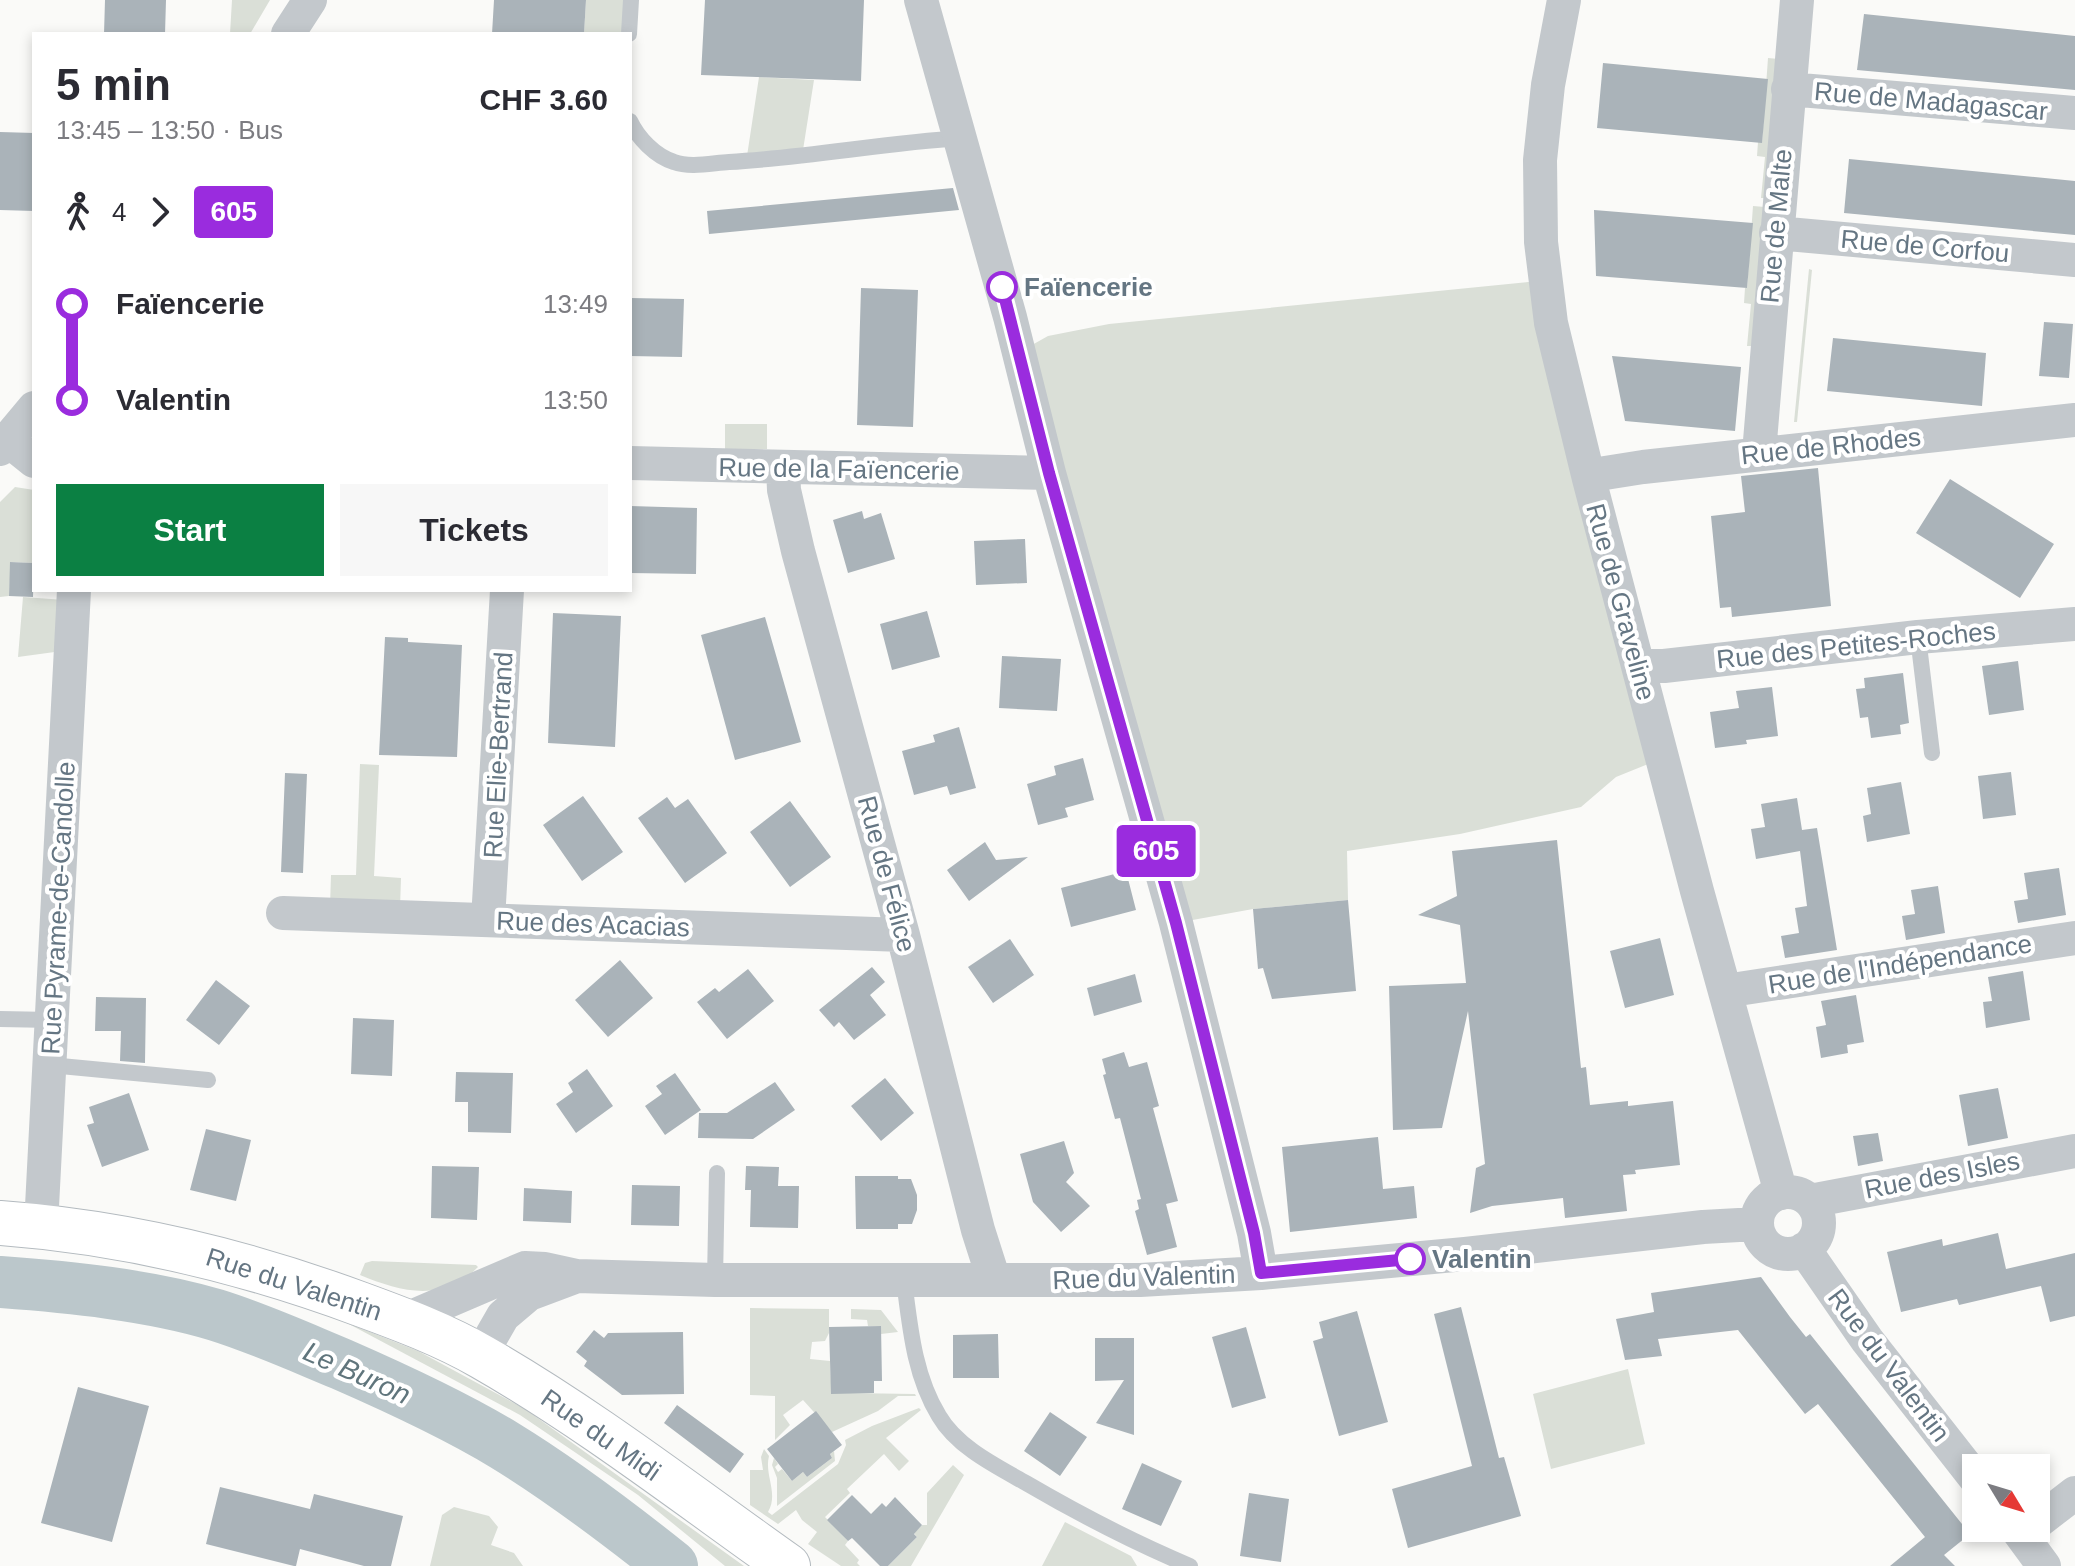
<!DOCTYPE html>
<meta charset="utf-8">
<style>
body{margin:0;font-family:Arial,sans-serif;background:#f7f7f7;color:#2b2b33;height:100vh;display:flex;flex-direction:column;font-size:30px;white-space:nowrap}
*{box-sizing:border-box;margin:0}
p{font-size:26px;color:#7c7c81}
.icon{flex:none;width:44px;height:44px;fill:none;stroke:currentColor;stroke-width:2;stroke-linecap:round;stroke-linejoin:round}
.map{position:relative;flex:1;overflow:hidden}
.side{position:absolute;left:32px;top:32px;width:600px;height:560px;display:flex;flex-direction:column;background:#fff;border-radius:0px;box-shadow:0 4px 12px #0003}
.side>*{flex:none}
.badge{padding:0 16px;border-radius:6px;font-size:28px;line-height:52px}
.needle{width:52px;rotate:128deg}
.fabs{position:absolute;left:1962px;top:1454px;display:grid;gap:16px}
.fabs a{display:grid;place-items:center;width:88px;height:88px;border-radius:0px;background:#fff;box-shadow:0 4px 12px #0003;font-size:40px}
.map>.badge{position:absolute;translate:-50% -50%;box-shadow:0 0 0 4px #fff}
.legs{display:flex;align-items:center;gap:12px;height:88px;padding:0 24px;font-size:26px}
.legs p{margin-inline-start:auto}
.overview{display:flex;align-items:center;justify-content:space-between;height:136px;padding:0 24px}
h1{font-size:44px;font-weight:600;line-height:60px}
.action{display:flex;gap:16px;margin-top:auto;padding:16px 24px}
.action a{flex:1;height:92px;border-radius:0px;background:#0b8043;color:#fff;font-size:32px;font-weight:600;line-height:92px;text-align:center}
.action a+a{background:#f7f7f7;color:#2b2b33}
ul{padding:0 24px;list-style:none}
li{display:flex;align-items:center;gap:28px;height:96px;font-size:30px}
li i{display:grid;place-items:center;width:12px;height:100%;margin:0 10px;background:currentColor}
li i::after{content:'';width:20px;height:20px;margin:-10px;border:6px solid;border-radius:50%;background:#fff}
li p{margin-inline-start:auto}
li:first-child i{background:linear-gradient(#0000 50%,currentColor 0)}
li:last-child i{background:linear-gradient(currentColor 50%,#0000 0)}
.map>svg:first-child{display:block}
.green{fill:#dadfd7}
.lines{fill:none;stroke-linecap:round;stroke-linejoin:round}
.river{stroke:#bbc7cb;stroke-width:52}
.building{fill:#aab3b9}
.secondary-casing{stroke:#b3babf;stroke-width:46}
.lane{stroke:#c3c8cc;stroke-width:16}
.street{stroke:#c3c8cc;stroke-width:34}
.secondary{stroke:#fff;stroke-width:44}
.line-1-casing{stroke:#fff;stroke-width:18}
.line-1{stroke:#9a2cde;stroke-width:12}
.stop-1-dot{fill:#fff;stroke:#9a2cde;stroke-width:4}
.labels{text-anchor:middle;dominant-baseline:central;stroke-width:8;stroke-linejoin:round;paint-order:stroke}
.street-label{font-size:26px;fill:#657683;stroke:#fff}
.stop-label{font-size:26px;font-weight:bold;fill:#657683;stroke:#fff;text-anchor:start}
.water-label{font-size:28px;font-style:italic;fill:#60757c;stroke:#fff}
</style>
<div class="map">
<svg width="2075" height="1566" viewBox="0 0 2075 1566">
<rect width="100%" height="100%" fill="#fafaf8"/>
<path class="green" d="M 232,0 L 270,0 L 250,34 L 230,34 Z
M 586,0 L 624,0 L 622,34 L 584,34 Z
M 1768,58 L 1779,59 L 1765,198 L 1761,198 L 1765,157 L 1757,156 L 1758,142 L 1762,142 Z
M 759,77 L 814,80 L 803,150 L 747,156 Z
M 1753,206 L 1765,207 L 1752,346 L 1747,346 L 1751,304 L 1744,303 L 1745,288 L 1747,288 Z
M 1809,269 L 1812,270 L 1797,422 L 1794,422 Z
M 1528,282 L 1546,282 L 1663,758 L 1616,777 L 1581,807 L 1460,834 L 1347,851 L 1348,900 L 1253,909 L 1176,923 L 1023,350 L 1048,336 L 1109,324 Z
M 725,424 L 767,424 L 767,449 L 725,449 Z
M 15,487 L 34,490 L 34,563 L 11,562 L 9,596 L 0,597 L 0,502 Z
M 23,597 L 65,600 L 62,651 L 18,657 Z
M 360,764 L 379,765 L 374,876 L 401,878 L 400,908 L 330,907 L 331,875 L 356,875 Z
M 372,1261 L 476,1265 L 478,1267 C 443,1303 401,1292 360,1275 L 365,1263 Z
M 750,1308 L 829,1309 L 829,1333 L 825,1341 L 812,1342 L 810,1359 L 830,1361 L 831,1382 L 849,1393 L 915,1394 L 916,1396 L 898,1396 L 878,1411 L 832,1432 L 803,1400 L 783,1415 L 790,1425 L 775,1440 L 775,1396 L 750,1395 Z
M 851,1309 L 881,1310 L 898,1332 L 881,1334 L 881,1326 L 868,1326 L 867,1320 L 851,1319 Z
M 347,1323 L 418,1351 L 525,1409 L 744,1566 L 725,1566 L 638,1495 L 520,1415 Z
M 1628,1369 L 1645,1444 L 1551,1469 L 1533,1394 Z
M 919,1408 L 921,1410 L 886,1438 L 909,1461 L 899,1471 L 884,1454 L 847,1489 L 850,1493 L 825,1517 L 848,1541 L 845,1545 L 859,1560 L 857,1563 L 860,1566 L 841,1566 L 808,1544 L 817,1532 L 802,1520 L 796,1510 L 778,1524 L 750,1505 L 750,1470 L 763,1470 L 761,1457 L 764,1449 L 769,1456 C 764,1475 779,1493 768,1512 L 772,1515 L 838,1464 L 846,1445 L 845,1440 L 872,1426 Z
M 834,1451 L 835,1461 L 777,1506 L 777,1478 L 772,1465 L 774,1458 L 778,1464 L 775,1467 L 778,1472 L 782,1469 L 792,1481 L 803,1472 L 807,1477 L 832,1458 L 830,1454 Z
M 953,1465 L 964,1475 L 911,1566 L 888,1566 L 917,1537 L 914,1533 L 922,1525 L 927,1525 L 927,1493 Z
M 454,1507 L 489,1516 L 498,1527 L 491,1545 L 514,1553 L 523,1566 L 430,1566 L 442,1515 Z
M 1065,1522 L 1131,1556 L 1137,1566 L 1042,1566 Z"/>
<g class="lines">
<path class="river" d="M 0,1282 C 69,1287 150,1295 216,1315 C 258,1328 300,1347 341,1364 C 396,1388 453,1414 504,1445 C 563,1481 618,1523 672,1566"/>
</g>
<path class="building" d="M 105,0 L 166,0 L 165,34 L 104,34 Z
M 494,0 L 586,0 L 584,34 L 492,34 Z
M 705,0 L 864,0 L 861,81 L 701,75 Z
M 1864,14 L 2075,36 L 2075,90 L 1857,70 Z
M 1603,63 L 1768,79 L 1762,143 L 1597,128 Z
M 0,132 L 34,133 L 34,211 L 0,210 Z
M 1849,159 L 2075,181 L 2075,235 L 1844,213 Z
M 953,188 L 959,210 L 709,234 L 707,211 Z
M 1594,210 L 1753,223 L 1747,288 L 1596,276 Z
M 861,288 L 918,290 L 913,427 L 857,425 Z
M 630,298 L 684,299 L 682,357 L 630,356 Z
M 2044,322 L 2073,324 L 2069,378 L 2039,376 Z
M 1833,338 L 1986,353 L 1982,406 L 1827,391 Z
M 1612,356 L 1741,367 L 1735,431 L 1625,421 Z
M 1818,468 L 1831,606 L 1732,617 L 1731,607 L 1720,608 L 1711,516 L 1745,512 L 1741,476 Z
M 1950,479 L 2054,544 L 2020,598 L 1916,533 Z
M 630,506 L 697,508 L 696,574 L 630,573 Z
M 862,511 L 864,519 L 881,513 L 895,559 L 848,573 L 833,520 Z
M 1025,539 L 1027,583 L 976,585 L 974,541 Z
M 10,562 L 34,563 L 33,597 L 9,596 Z
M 927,611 L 940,657 L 892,670 L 880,624 Z
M 553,613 L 621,616 L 615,747 L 548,743 Z
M 765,617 L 801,742 L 735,760 L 701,635 Z
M 385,637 L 408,638 L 408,642 L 462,645 L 457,757 L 379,755 Z
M 1002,656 L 1061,659 L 1057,711 L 999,708 Z
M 2018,661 L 2024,710 L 1989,715 L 1982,666 Z
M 1903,673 L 1909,723 L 1900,725 L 1901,734 L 1871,738 L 1868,717 L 1860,718 L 1856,689 L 1865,688 L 1864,678 Z
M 1772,687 L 1778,736 L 1746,740 L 1747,744 L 1715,748 L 1710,712 L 1739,708 L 1736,691 Z
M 959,727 L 976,788 L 950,795 L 947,786 L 914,795 L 902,751 L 935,742 L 933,735 Z
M 1083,758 L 1094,800 L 1065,808 L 1068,817 L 1038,825 L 1027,784 L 1056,775 L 1054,766 Z
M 2011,772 L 2016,815 L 1983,819 L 1978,776 Z
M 285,773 L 307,774 L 303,873 L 281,872 Z
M 1901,782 L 1910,834 L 1867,842 L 1863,816 L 1871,814 L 1867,788 Z
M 583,796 L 623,852 L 582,881 L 543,825 Z
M 667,797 L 675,808 L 688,799 L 727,853 L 685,883 L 638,818 Z
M 1797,798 L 1802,830 L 1817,828 L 1837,950 L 1785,958 L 1781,936 L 1799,933 L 1795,908 L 1807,906 L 1800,851 L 1756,859 L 1751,829 L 1765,827 L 1761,804 Z
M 790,801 L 831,857 L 790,887 L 750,832 Z
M 1557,840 L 1581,1068 L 1586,1067 L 1590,1105 L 1628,1101 L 1628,1106 L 1673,1101 L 1680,1165 L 1635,1170 L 1636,1174 L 1623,1175 L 1627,1211 L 1565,1218 L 1563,1198 L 1492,1206 L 1470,1213 L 1476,1168 L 1485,1164 L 1468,1011 L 1442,1128 L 1393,1130 L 1389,986 L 1466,983 L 1460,925 L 1418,915 L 1457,896 L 1452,851 Z
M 985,842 L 996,860 L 1028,857 L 969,901 L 947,870 Z
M 2059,868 L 2066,915 L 2018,923 L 2014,901 L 2028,899 L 2024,873 Z
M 1126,871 L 1136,910 L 1071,927 L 1061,888 Z
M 1938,886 L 1945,933 L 1906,940 L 1902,916 L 1915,914 L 1911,890 Z
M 1348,900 L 1356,991 L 1272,999 L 1263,968 L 1258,969 L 1253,909 Z
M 1660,938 L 1674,995 L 1625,1008 L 1610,951 Z
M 1010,939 L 1034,975 L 993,1003 L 968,967 Z
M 620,960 L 653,998 L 608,1037 L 575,1000 Z
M 872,967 L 885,982 L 870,995 L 886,1015 L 854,1040 L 839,1022 L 834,1027 L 819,1010 Z
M 748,969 L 774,1001 L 727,1039 L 697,1002 L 715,988 L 719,992 Z
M 2023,971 L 2030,1020 L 1986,1028 L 1983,1002 L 1992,1001 L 1988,977 Z
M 1135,974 L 1142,1002 L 1094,1016 L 1087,988 Z
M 216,980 L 250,1006 L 219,1045 L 186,1020 Z
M 1856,995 L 1864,1042 L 1847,1045 L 1848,1053 L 1821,1058 L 1816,1027 L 1826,1025 L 1821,1001 Z
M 96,997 L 146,998 L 145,1063 L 120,1061 L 121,1031 L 95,1031 Z
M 353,1018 L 394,1020 L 392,1076 L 351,1074 Z
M 1124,1052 L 1129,1067 L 1147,1062 L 1159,1106 L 1153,1108 L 1178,1201 L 1166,1204 L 1177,1247 L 1147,1255 L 1135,1211 L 1139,1209 L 1137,1200 L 1141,1199 L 1120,1118 L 1115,1119 L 1103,1075 L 1106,1074 L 1102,1059 Z
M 587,1069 L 613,1106 L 576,1133 L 556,1104 L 573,1092 L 568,1083 Z
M 456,1072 L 513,1073 L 511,1133 L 468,1132 L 468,1102 L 455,1102 Z
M 675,1073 L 701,1110 L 665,1135 L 645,1106 L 662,1094 L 656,1086 Z
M 885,1078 L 914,1113 L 881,1141 L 851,1106 Z
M 775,1082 L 795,1110 L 753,1139 L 698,1138 L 699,1113 L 727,1113 Z
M 1998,1088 L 2008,1138 L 1968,1146 L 1959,1095 Z
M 129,1093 L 149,1150 L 102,1167 L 87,1125 L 94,1123 L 89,1107 Z
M 206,1129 L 251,1140 L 236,1201 L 190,1190 Z
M 1878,1133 L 1883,1161 L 1858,1166 L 1853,1136 Z
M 1378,1137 L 1383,1189 L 1414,1186 L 1417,1218 L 1290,1232 L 1282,1147 Z
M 1064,1141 L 1074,1173 L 1066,1182 L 1090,1206 L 1061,1232 L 1033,1202 L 1020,1154 Z
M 432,1166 L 479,1167 L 477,1220 L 431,1218 Z
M 746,1166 L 779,1167 L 778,1186 L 799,1186 L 798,1228 L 750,1227 L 751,1190 L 745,1190 Z
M 855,1176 L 898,1176 L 898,1179 L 911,1179 L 917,1195 L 917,1210 L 912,1224 L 898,1224 L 898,1229 L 856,1229 Z
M 632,1185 L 680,1186 L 679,1226 L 631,1225 Z
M 524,1188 L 572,1191 L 571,1223 L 523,1221 Z
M 1998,1233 L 2006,1269 L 2075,1253 L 2075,1316 L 2050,1322 L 2041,1286 L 1959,1305 L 1957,1299 L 1901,1312 L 1887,1252 L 1942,1239 L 1943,1246 Z
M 1761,1277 L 1790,1317 L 1806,1337 L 1810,1334 L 1970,1534 L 1944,1555 L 1955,1566 L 1890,1566 L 1925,1537 L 1818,1404 L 1805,1414 L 1738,1330 L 1658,1339 L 1662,1356 L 1625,1360 L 1616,1319 L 1654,1312 L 1651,1293 Z
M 1461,1307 L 1499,1458 L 1504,1457 L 1521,1516 L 1408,1548 L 1392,1489 L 1472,1466 L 1434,1314 Z
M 1357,1311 L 1388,1422 L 1339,1436 L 1313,1341 L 1323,1338 L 1319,1322 Z
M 881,1326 L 882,1381 L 874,1381 L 874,1393 L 831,1394 L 829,1327 Z
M 1246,1327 L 1266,1398 L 1232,1408 L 1212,1337 Z
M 594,1330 L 604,1338 L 608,1333 L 683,1332 L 684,1394 L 622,1395 L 584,1366 L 587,1361 L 576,1352 Z
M 998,1334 L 999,1378 L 953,1378 L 953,1335 Z
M 1095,1338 L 1134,1338 L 1134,1435 L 1096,1423 L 1124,1380 L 1095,1381 Z
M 78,1387 L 149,1406 L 112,1542 L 41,1523 Z
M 677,1405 L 744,1454 L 730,1473 L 664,1423 Z
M 816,1411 L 842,1445 L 830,1454 L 832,1458 L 807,1477 L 803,1472 L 792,1481 L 767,1449 Z
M 1050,1412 L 1087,1437 L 1060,1476 L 1024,1451 Z
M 1142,1463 L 1182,1481 L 1161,1526 L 1122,1509 Z
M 220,1487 L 310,1509 L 314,1494 L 403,1516 L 391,1566 L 364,1566 L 300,1549 L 296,1566 L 294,1566 L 206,1544 Z
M 1249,1493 L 1289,1499 L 1281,1562 L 1240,1556 Z
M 852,1495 L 871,1514 L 882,1503 L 886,1507 L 895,1497 L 922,1525 L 914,1534 L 917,1537 L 888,1566 L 880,1566 L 852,1538 L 848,1541 L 827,1520 Z"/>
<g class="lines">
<defs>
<path id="secondary" d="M 0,1223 C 123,1232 244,1261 360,1304 C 401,1319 444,1335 482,1357 C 587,1417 689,1496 788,1566"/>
</defs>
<use href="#secondary" class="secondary-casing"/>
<path class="lane" d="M 629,34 L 631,0
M 630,121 C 638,138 655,156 674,162 C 690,168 712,163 729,162 C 806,158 883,143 961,138
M 1918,637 L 1932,753
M 0,1019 L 52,1020
M 50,1065 L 208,1080
M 715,1280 L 717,1173
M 904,1280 C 910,1327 914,1375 939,1416 C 957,1447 996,1466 1026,1483 C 1079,1514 1133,1542 1190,1566"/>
<path class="street" d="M 921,0 L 1010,317 L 1049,473 L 1176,923 L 1254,1233 L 1261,1273
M 1564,0 L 1548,85 L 1540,160 L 1541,242 L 1551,323 L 1589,479 L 1697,891 L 1781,1193
M 288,34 L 310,0
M 1788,89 L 2075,113
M 1776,233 L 2075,260
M 8,440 L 34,461
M 0,449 L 34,408
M 1759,453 L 1797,0
M 630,463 L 1049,473
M 783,468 L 784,490 L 798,551 L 903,935 L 978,1230 L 994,1280
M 1589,479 L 1605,473 L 1643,467 L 2075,420
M 1638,666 L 1664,666 L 1918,637 L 2075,624
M 283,913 L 903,935
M 488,920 L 507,590
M 1725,991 L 2075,938
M1757 1223a31 31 0 1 1 62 0a31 31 0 1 1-62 0Z
M 1810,1201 L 2075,1151
M 41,1226 L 74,590
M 1804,1249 L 1867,1340 L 1976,1479
M 404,1320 L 525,1268 L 545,1269 L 577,1276 L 715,1280 L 1140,1280 L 1261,1273 L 1465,1254 L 1703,1227 L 1757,1224
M 480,1356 L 503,1316 L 529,1294 L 577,1276
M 2036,1523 L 2075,1493
M 2016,1528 L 2044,1566"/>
<use href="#secondary" class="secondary"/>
</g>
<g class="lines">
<defs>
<path id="line-1" d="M 1002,287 L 1049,473 L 1176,923 L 1254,1233 L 1261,1273 L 1410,1259"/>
</defs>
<use href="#line-1" class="line-1-casing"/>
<use href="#line-1" class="line-1"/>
</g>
<g class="stop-1-dot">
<circle cx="1002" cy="287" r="14"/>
<circle cx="1410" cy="1259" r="14"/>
</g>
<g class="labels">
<g class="street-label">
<text transform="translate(1931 101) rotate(5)">Rue de Madagascar</text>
<text transform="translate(1776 226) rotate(-85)">Rue de Malte</text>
<text transform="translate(1925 246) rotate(5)">Rue de Corfou</text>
<text transform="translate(1831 446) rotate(-6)">Rue de Rhodes</text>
<text transform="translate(839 469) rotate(1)">Rue de la Faïencerie</text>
<text transform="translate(1621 602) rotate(75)">Rue de Graveline</text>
<text transform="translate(1856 645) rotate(-6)">Rue des Petites-Roches</text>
<text transform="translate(498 755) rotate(-87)">Rue Elie-Bertrand</text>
<text transform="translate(887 874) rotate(75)">Rue de Félice</text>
<text transform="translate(58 908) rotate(-87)">Rue Pyrame-de-Candolle</text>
<text transform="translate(593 924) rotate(2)">Rue des Acacias</text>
<text transform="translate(1900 964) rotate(-9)">Rue de l'Indépendance</text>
<text transform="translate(1942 1175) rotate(-11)">Rue des Isles</text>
<text transform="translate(1144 1277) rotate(-2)">Rue du Valentin</text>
<text transform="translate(294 1284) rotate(18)">Rue du Valentin</text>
<text transform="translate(1889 1365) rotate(53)">Rue du Valentin</text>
<text transform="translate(601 1435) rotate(35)">Rue du Midi</text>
</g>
<g class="stop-label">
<text x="1024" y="287">Faïencerie</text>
<text x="1432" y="1259">Valentin</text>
</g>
<g class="water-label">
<text transform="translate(357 1373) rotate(24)">Le Buron</text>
</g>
</g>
</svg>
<div class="fabs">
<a><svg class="needle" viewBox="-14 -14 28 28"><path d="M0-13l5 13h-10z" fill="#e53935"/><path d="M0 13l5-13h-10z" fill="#7c7c81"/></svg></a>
</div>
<b class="badge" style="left:1156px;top:851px;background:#9a2cde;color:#fff">605</b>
<section class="side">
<div class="overview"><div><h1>5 min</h1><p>13:45 – 13:50 · Bus</p></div><b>CHF 3.60</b></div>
<div class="legs"><svg class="icon" aria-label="walk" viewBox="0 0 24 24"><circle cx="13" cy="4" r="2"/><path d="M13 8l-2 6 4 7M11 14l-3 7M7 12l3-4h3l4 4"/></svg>4<svg class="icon" aria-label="forward" viewBox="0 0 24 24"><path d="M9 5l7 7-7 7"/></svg><b class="badge" style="background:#9a2cde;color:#fff">605</b></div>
<ul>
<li><i style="color:#9a2cde"></i><b>Faïencerie</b><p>13:49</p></li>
<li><i style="color:#9a2cde"></i><b>Valentin</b><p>13:50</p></li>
</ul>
<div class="action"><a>Start</a><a>Tickets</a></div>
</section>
</div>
